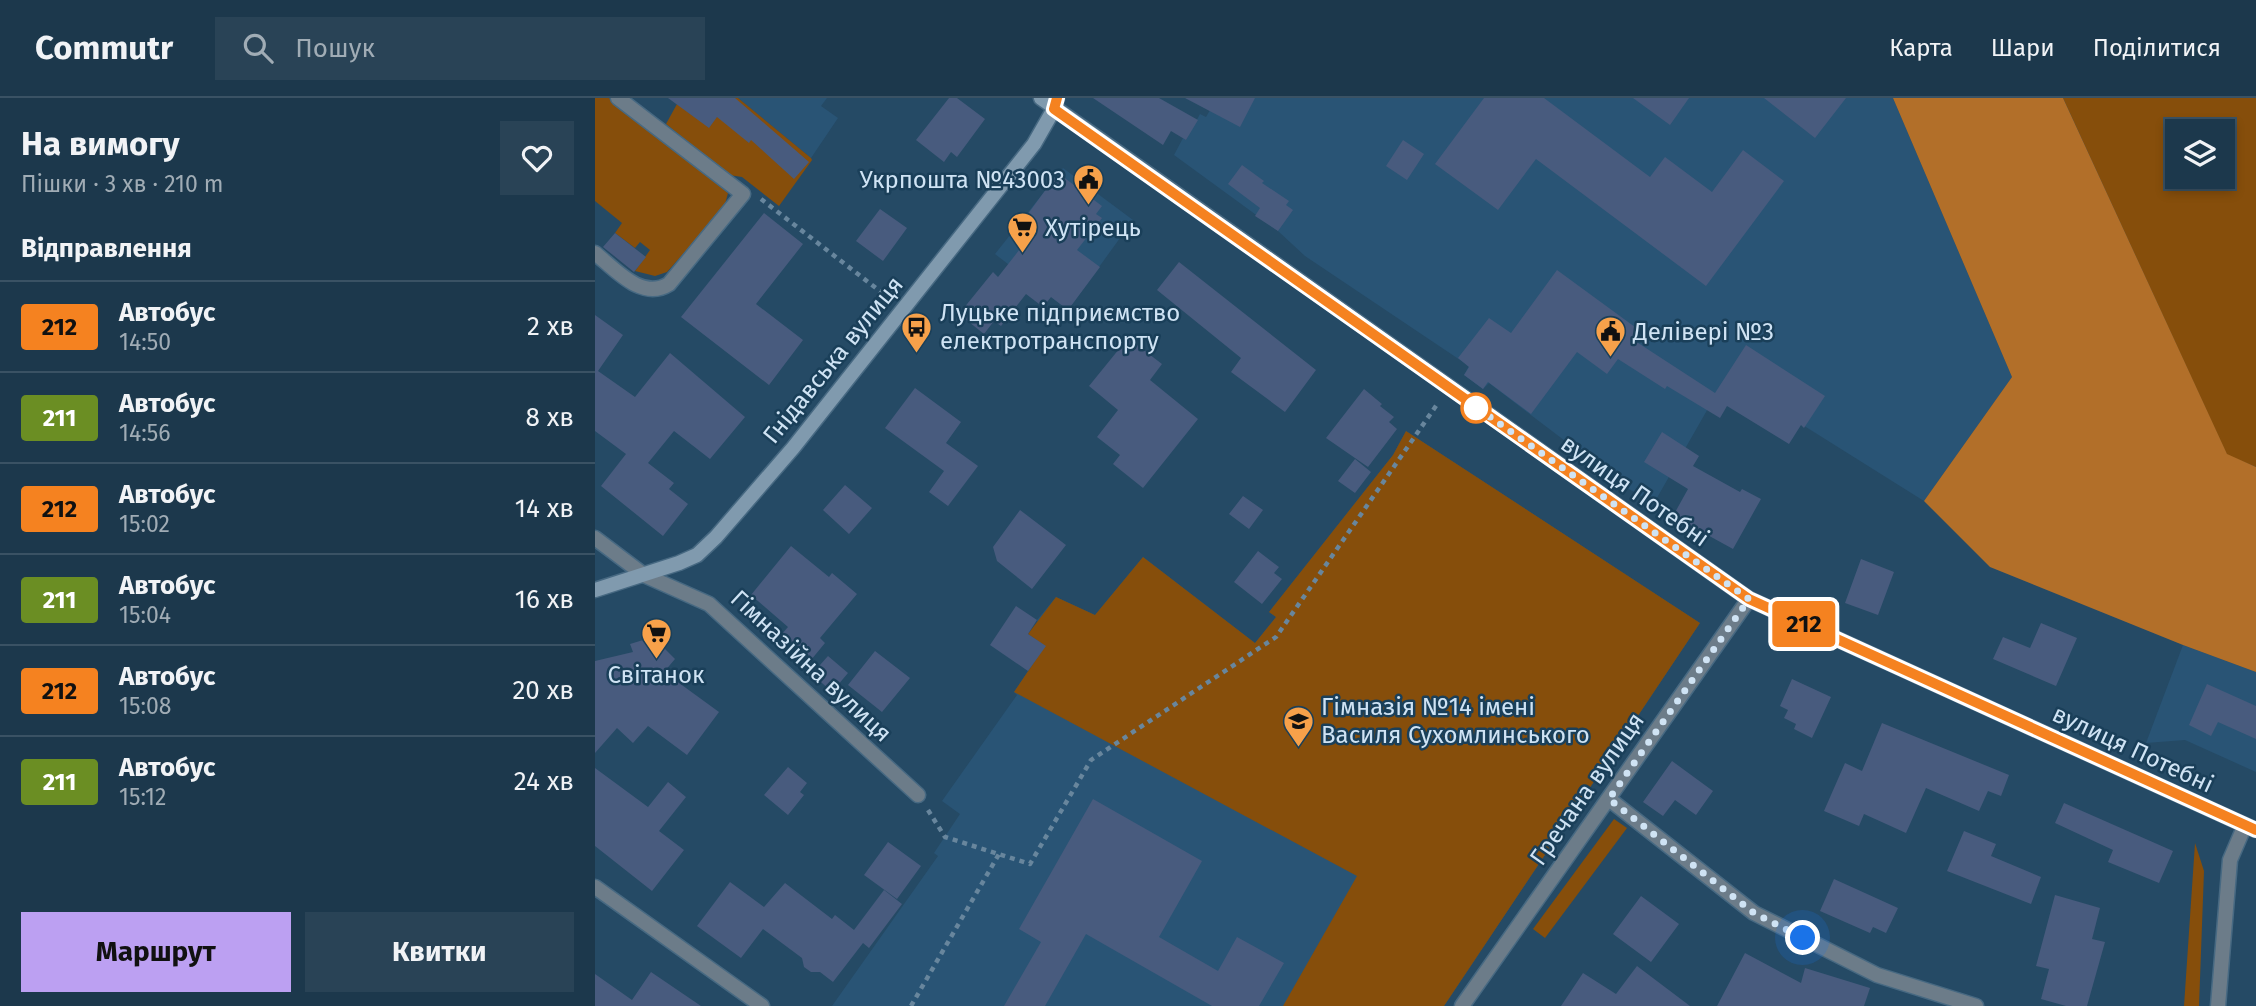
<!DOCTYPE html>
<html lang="uk">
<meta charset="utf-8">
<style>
body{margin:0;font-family:"Fira Sans",sans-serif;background:#294356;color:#f1f3f6;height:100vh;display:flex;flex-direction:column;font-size:26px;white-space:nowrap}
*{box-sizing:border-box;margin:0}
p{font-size:23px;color:#a0acb5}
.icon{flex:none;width:38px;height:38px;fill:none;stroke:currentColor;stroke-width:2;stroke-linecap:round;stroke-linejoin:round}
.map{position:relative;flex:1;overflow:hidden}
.details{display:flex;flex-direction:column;background:#1c384c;width:595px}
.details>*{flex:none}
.badge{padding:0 14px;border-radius:5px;font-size:24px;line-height:46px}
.controls{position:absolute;left:1570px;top:21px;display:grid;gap:14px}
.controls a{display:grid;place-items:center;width:70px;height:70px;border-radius:0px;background:#1c384c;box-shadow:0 4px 10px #0003,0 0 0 2px #3a5264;font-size:35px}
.you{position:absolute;width:35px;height:35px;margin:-18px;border:5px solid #fff;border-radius:50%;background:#1a73e8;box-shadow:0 0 0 10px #1a73e833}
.map>.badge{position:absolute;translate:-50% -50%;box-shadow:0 0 0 4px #fff}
h2{padding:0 21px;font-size:26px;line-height:63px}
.round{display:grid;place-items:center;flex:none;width:74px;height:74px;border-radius:0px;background:#294356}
.headline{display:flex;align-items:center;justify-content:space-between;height:119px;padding:0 21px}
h1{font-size:33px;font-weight:700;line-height:52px}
.cta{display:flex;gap:14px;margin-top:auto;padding:14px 21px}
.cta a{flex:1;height:80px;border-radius:0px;background:#bca0f2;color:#111;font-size:28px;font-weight:700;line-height:80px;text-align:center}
.cta a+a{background:#294356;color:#f1f3f6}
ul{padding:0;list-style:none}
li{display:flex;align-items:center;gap:21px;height:91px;padding:0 21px;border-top:2px solid #3a5264}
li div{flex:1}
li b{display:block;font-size:26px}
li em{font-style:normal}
li .badge{min-width:77px;font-weight:700;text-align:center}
header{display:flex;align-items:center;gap:42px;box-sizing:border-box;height:98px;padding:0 35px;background:#1c384c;border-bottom:2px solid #3a5264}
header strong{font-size:33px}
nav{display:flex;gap:38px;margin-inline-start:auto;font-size:24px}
.search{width:490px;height:63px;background:#294356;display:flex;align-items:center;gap:18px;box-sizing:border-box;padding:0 24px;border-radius:0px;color:#a0acb5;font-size:26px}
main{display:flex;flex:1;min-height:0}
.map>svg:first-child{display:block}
.built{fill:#295475}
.green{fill:#864e0b;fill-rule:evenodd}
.forest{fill:#b26f29}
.building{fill:#485b7e}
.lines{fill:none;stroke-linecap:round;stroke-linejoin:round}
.lane-casing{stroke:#476982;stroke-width:17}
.street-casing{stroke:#476982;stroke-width:17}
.secondary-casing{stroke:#476982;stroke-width:17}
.path{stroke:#68869d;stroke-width:4.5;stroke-dasharray:5 5;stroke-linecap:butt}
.lane{stroke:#6c7c89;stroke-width:14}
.street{stroke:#6c7c89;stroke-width:14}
.secondary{stroke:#809aae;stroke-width:14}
.line-casing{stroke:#fff;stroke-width:16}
.line{stroke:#f58220;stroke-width:10}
.walk{stroke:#cfe3f4;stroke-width:7;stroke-dasharray:0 12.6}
.stop-dot{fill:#fff;stroke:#f58220;stroke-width:3.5}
.labels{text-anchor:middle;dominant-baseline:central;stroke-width:5;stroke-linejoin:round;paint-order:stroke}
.poi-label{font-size:24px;fill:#cfe3f4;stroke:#1a3f59;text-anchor:start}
.street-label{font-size:24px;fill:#cfe3f4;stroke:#1a3f59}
</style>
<header>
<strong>Commutr</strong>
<div class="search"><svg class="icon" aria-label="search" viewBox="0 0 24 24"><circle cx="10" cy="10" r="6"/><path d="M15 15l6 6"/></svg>Пошук</div>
<nav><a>Карта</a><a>Шари</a><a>Поділитися</a></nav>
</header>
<main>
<section class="details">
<div class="headline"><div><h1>На вимогу</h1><p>Пішки · 3 хв · 210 m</p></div><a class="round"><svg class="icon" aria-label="heart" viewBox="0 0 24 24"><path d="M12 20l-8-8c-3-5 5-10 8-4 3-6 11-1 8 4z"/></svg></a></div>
<h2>Відправлення</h2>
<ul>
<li><span class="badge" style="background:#f58220;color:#111">212</span><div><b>Автобус</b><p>14:50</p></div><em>2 хв</em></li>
<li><span class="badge" style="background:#6b8e23;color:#fff">211</span><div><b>Автобус</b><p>14:56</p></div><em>8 хв</em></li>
<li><span class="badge" style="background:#f58220;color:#111">212</span><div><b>Автобус</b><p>15:02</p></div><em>14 хв</em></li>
<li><span class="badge" style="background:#6b8e23;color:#fff">211</span><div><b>Автобус</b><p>15:04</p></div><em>16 хв</em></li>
<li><span class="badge" style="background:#f58220;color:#111">212</span><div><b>Автобус</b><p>15:08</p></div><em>20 хв</em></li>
<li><span class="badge" style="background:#6b8e23;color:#fff">211</span><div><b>Автобус</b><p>15:12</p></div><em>24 хв</em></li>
</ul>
<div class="cta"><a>Маршрут</a><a>Квитки</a></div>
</section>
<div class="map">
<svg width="1661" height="908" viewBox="0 0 1661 908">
<rect width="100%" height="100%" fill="#254a65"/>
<path class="built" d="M 143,0 L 232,0 L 226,8 L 243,20 L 216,60 Z
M 622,0 L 1298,0 L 1417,279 L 1329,403 L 1131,279 L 1059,405 L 1032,390 L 894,285 L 888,291 L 869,277 L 874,268 L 710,158 L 683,133 L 579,57 L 588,40 L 591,42 L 605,16 L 611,19 Z
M 468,70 L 538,122 L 473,212 L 400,156 Z
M 811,333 L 1105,525 L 849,908 L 237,908 L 343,758 L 339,755 L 365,716 L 347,703 L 422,597 L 419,594 L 450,548 L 442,522 L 461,499 L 500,517 L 548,459 L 660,545 L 681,519 L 674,514 L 798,357 Z
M 1588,547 L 1661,574 L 1661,674 L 1590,642 L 1551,645 Z"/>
<path class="green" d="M 0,0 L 14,0 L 133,95 L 129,110 L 72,174 L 60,178 L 40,173 L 55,152 L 45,144 L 40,150 L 20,135 L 27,125 L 0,103 Z
M 136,0 L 143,0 L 216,60 L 217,62 L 184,108 L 147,79 L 134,77 L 71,26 L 82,6 L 114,29 Z
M 1468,0 L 1661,0 L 1661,369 L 1632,357 ZM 1582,33 L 1628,33 L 1628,79 L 1582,79 Z
M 811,333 L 1105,525 L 849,908 L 688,908 L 762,778 L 419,594 L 450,548 L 433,536 L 461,499 L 500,517 L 548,459 L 660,545 L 681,519 L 674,514 L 798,357 Z
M 1019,721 L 1032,730 L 950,840 L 938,831 Z
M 1600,745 L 1609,773 L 1604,908 L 1589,908 Z"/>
<path class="forest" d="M 1298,0 L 1468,0 L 1632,356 L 1661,369 L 1661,574 L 1588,547 L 1395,469 L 1329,403 L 1417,279 Z"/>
<path class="building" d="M 73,0 L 140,0 L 214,64 L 199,81 L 156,42 L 154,45 L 122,19 L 114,30 Z
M 354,0 L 362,0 L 390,21 L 362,59 L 356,54 L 349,64 L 321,42 Z
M 498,0 L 564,0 L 603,22 L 591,42 L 576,33 L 568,47 Z
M 590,0 L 660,0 L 645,29 Z
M 889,0 L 949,0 L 1055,79 L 1070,59 L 1117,94 L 1148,52 L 1189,83 L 1111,188 L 941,61 L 903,112 L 840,66 Z
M 1038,0 L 1094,0 L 1075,27 Z
M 1169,0 L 1251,0 L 1220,40 Z
M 808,42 L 829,56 L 812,82 L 791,68 Z
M 647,67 L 669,83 L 667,85 L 694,103 L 691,107 L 698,112 L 683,133 L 660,118 L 665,110 L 633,86 Z
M 463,75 L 507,108 L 501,116 L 507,120 L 482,152 L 505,169 L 473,212 L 456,199 L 448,209 L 431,196 L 406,228 L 399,223 L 389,236 L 364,216 L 398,174 L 403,179 L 436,137 L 424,128 Z
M 285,111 L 312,130 L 288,163 L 261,143 Z
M 169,115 L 208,146 L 161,206 L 208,242 L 174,287 L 86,219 Z
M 20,135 L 51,159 L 39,174 L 8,149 Z
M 584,164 L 721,272 L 690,314 L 636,274 L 646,260 L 562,192 Z
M 962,172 L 1044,232 L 1037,241 L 1120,295 L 1151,247 L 1230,298 L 1209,330 L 1206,327 L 1194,346 L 1132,308 L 1125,320 L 1072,288 L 1070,291 L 1023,261 L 1012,276 L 982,254 L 936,316 L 893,284 L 888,291 L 869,277 L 874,269 L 863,260 L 894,220 L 916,235 Z
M 0,217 L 28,237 L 3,273 L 40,299 L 75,255 L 150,319 L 115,361 L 79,333 L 53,365 L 79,385 L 74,391 L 93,406 L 68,438 L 6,388 L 31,356 L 0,333 Z
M 533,240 L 567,266 L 555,282 L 603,321 L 548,390 L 518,366 L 525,357 L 502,339 L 523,312 L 494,288 Z
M 320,290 L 366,324 L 351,345 L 383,368 L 353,408 L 334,394 L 349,373 L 290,330 Z
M 769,291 L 787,306 L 785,308 L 799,319 L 794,324 L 802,331 L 773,369 L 731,340 Z
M 1067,334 L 1104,358 L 1098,368 L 1145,394 L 1147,391 L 1166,401 L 1138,451 L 1078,418 L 1093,391 L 1049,364 Z
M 760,361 L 776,374 L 760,395 L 743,383 Z
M 250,387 L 277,410 L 254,436 L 228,412 Z
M 648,398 L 668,412 L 654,431 L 634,416 Z
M 425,412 L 471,447 L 437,491 L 402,463 L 398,449 Z
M 196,448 L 234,479 L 237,475 L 262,496 L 225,540 L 230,545 L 216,562 L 186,537 L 193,529 L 156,497 Z
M 663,453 L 684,469 L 679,475 L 687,481 L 667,506 L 639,484 Z
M 1266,461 L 1299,474 L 1283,517 L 1250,505 Z
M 421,508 L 442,522 L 433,536 L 451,548 L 433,573 L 395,547 Z
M 1446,525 L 1482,540 L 1461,588 L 1398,561 L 1408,539 L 1435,550 Z
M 58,539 L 80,561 L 69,574 L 124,614 L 92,657 L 53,628 L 38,645 L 22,630 L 0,655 L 0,563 L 38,554 L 35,546 Z
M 280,553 L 315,580 L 287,614 L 253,587 Z
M 233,558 L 253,575 L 237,594 L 217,576 Z
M 1197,581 L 1236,599 L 1217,640 L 1199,631 L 1201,626 L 1189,620 L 1193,612 L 1185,608 Z
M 1612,586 L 1661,608 L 1661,641 L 1623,624 L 1616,638 L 1594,627 Z
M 1287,625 L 1414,677 L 1406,698 L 1393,693 L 1384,713 L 1331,690 L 1311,735 L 1269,716 L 1264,728 L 1229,713 L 1250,665 L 1267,673 Z
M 1077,663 L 1118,693 L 1101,717 L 1080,702 L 1068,718 L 1048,704 Z
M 193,669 L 212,685 L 205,694 L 209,697 L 193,717 L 169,697 Z
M 0,670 L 53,709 L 73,684 L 91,699 L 64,733 L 89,752 L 57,793 L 0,748 Z
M 498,701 L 607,763 L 564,839 L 623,873 L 642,839 L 689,865 L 664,908 L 617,908 L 491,836 L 450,908 L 409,908 L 446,844 L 424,831 Z
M 1469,705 L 1578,753 L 1564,785 L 1513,764 L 1518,752 L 1460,725 Z
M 1369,733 L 1401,746 L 1396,758 L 1446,779 L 1436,806 L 1352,773 Z
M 293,744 L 326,768 L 302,801 L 269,777 Z
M 1239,781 L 1303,810 L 1291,835 L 1278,829 L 1275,835 L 1225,813 Z
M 135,784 L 169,809 L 190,785 L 237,821 L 240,817 L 259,832 L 289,792 L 307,806 L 274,850 L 268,845 L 238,884 L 225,874 L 216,874 L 209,869 L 207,860 L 168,831 L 146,860 L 102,828 Z
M 1460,797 L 1505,810 L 1497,841 L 1510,844 L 1492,908 L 1471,908 L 1446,901 L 1454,871 L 1441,868 Z
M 1046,798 L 1084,826 L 1056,864 L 1018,836 Z
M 1150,855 L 1206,885 L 1210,870 L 1275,890 L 1269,908 L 1122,908 Z
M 1042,868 L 1095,908 L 966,908 L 988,875 L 1021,896 Z
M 56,874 L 106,908 L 0,908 L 0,876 L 37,902 Z"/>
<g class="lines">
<defs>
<path id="lane" d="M 0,155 C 21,172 47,203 74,186 L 148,96 L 23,0"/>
<path id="street" d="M 0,440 L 49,477 L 114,506 L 323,697
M 1014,701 L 1159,815 L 1282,877 L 1381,908
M 0,789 L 167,908
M 867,908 L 1154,501
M 1623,908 L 1635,762 L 1650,727"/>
<path id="secondary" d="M 446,0 L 1154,501 L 1661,732
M 0,492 L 84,465 L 102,457 L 121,439 L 198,350 L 439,46 L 459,11 L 462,0"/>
</defs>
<use href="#lane" class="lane-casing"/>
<use href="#street" class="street-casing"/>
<use href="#secondary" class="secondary-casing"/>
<path class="path" d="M 166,101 L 286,194 L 297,193
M 333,712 L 350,739 L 435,766 L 496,662 L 681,539 L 843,305
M 316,908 L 404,756"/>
<use href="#lane" class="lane"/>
<use href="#street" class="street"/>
<use href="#secondary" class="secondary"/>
</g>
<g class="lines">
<defs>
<path id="line" d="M 462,0 L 459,11 L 1154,501 L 1661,732"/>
</defs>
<use href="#line" class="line-casing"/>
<use href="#line" class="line"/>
<path class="walk" d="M 881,310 L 878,307 L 1154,501 L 1014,701 L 1159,815 L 1208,840"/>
</g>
<defs>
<symbol id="civic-pin" viewBox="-11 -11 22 30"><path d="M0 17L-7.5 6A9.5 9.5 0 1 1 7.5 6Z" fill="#f7a14a" stroke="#1a3f59"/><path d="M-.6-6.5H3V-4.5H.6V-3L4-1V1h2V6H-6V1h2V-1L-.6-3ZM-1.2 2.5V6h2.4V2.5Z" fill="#111"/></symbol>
<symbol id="supermarket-pin" viewBox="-11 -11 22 30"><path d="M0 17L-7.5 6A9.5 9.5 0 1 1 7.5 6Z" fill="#f7a14a" stroke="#1a3f59"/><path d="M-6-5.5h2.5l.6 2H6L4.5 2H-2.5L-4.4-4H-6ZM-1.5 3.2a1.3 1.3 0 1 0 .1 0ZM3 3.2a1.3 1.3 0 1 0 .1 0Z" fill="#111"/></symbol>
<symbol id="bus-pin" viewBox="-11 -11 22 30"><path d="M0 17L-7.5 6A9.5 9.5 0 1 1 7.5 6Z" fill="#f7a14a" stroke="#1a3f59"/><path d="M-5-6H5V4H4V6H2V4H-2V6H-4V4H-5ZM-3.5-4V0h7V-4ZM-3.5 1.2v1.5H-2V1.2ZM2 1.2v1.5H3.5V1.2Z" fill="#111"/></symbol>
<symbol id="school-pin" viewBox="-11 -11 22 30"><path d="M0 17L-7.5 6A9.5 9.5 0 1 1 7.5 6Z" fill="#f7a14a" stroke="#1a3f59"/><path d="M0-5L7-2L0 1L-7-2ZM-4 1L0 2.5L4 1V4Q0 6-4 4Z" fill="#111"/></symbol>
</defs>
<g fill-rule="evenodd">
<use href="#civic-pin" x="476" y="64" width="35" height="47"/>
<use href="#supermarket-pin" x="410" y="112" width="35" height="47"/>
<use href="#bus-pin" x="304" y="212" width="35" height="47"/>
<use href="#civic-pin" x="998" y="216" width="35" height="47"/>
<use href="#supermarket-pin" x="44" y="518" width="35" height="47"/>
<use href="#school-pin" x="686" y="606" width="35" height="47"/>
</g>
<circle class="stop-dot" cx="881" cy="310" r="14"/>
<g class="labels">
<g class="poi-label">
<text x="470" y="82" text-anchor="end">Укрпошта №43003</text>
<text x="450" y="130">Хутірець</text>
<text x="345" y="215">Луцьке підприємство<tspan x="345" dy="28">електротранспорту</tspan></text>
<text x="1038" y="234">Делівері №3</text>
<text x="61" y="577" text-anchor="middle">Світанок</text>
<text x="726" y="609">Гімназія №14 імені<tspan x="726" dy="28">Василя Сухомлинського</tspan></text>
</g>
<g class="street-label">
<text transform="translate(238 262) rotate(-51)">Гнідавська вулиця</text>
<text transform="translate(1040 393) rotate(35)">вулиця Потебні</text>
<text transform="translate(216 568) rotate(43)">Гімназійна вулиця</text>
<text transform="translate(1538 651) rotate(25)">вулиця Потебні</text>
<text transform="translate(992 691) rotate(-55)">Гречана вулиця</text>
</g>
</g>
</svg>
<div class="controls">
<a><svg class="icon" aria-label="layers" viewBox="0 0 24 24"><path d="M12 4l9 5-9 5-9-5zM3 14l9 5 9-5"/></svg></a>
</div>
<div class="you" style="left:1208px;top:840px"></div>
<b class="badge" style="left:1209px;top:526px;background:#f58220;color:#111">212</b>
</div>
</main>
